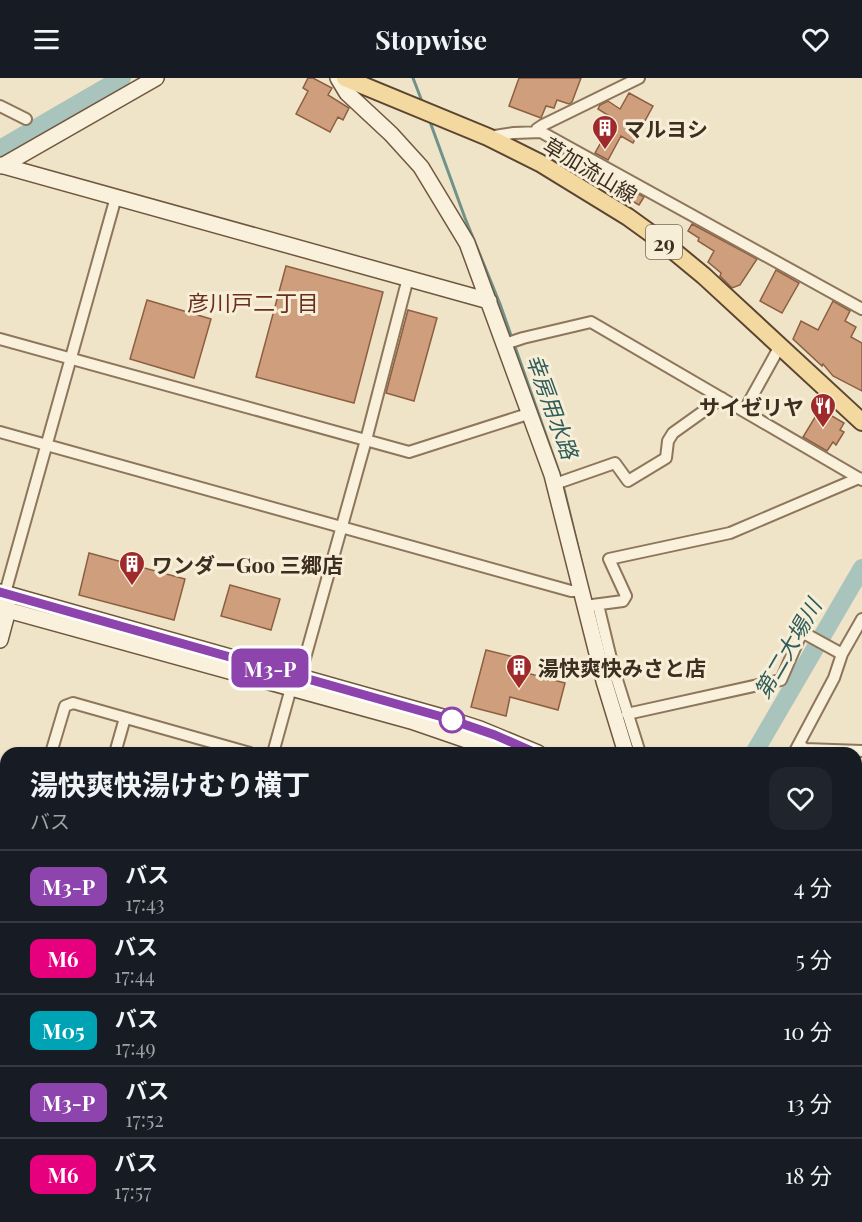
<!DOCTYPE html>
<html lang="ja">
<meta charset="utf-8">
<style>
body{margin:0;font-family:"Playfair Display","Noto Sans JP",serif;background:#20242c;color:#f1f3f6;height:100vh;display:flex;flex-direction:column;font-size:22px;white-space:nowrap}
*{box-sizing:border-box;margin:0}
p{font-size:20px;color:#9ea1a6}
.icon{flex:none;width:33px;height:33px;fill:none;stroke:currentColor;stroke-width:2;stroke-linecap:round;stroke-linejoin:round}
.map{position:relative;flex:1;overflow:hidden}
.sheet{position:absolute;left:0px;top:669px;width:862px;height:476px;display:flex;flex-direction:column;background:#171b24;border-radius:18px 18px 0 0;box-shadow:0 2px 4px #0004}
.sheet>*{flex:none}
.badge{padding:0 12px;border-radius:9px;font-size:21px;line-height:39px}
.map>.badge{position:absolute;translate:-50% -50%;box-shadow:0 0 0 3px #fff}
.round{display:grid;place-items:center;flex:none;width:63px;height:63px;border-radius:18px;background:#20242c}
.summary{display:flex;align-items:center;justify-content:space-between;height:102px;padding:0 30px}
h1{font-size:28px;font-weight:700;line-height:45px}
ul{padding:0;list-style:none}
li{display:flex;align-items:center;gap:18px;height:72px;padding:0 30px;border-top:2px solid #363941}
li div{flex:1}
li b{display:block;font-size:22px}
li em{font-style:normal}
li .badge{min-width:66px;font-weight:700;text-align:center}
header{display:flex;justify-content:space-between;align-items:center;height:78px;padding:0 30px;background:#171b24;font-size:27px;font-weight:700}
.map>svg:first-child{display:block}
.green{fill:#c9cf9b}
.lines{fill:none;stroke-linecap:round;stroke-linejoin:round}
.stream{stroke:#6f938a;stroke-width:3}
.river{stroke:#a9c4bc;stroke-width:18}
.building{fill:#cf9f7d;stroke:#8d5f41;stroke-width:1.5}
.street-casing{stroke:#8d765c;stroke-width:14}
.secondary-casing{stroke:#6f573f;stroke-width:18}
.primary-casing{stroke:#5b4430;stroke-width:20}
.street{stroke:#faf1dc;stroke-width:10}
.secondary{stroke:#faf1dc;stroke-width:15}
.primary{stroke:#f3d9a0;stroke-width:16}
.line-casing{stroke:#fff;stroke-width:14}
.line{stroke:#8e44ad;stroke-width:9}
.stop-dot{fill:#fff;stroke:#8e44ad;stroke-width:3}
.labels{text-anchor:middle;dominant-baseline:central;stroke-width:6;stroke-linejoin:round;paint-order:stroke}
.shield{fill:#f7eed8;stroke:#756857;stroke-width:1.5}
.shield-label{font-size:20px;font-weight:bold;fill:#3d2e20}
.poi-label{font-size:21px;font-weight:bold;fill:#3d2e20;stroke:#f7eed8;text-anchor:start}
.street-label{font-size:21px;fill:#3d2e20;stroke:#f7eed8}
.neighbourhood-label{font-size:22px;fill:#6b2e1e;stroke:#f7eed8}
.water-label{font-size:22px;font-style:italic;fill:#2f5d5a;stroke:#f7eed8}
</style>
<header><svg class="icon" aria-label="menu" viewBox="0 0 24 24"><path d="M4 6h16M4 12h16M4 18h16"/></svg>Stopwise<svg class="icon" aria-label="heart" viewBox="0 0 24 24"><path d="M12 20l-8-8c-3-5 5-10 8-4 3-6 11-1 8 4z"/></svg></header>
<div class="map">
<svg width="862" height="1144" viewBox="0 0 862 1144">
<rect width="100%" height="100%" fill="#f0e4c8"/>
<path class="green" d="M 198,1139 L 198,1138 L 380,1139 L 379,1144 L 199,1144 Z"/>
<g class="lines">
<path class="stream" d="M 413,0 L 423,26
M 429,41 L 465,140 L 500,226 L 561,400
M 563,407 L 584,494
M 625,648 L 634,673
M 817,1138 L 819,1144"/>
<path class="river" d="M 0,71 L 122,0
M 754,675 L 862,490
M 720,1138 L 721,1144"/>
</g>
<path class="building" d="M 308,0 L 313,0 L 332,10 L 328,17 L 349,30 L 343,42 L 338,39 L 330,54 L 296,36 L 308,13 L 303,10 Z
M 519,0 L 581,0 L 572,24 L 569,26 L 557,22 L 554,30 L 546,28 L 541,40 L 509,28 Z
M 629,15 L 653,28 L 633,65 L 621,58 L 608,82 L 595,75 L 614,41 L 598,31 L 600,27 L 608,23 L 620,31 Z
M 562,74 L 644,119 L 639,127 L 558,82 Z
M 692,146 L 757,181 L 740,207 L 732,210 L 720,198 L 721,195 L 708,184 L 714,173 L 698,163 L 699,160 L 688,153 Z
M 286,188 L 383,214 L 354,325 L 256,299 Z
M 776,192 L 799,205 L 782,235 L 760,223 Z
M 147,222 L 211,241 L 194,300 L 130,281 Z
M 833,223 L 850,233 L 845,243 L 856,249 L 851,259 L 862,265 L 862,313 L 833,298 L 823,286 L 822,288 L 793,261 L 801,243 L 818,252 Z
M 408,232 L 437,240 L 414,323 L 386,315 Z
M 820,331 L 844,345 L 840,352 L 844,354 L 836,367 L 833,364 L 827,373 L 803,359 Z
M 89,475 L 185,501 L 174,542 L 79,517 Z
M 230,507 L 280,521 L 271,552 L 221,538 Z
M 486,572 L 522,581 L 519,593 L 565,605 L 558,632 L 510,619 L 506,638 L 471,629 Z"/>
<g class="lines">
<defs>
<path id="street" d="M 0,28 L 26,41
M 536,54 L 537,51 L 543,47 L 639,0
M 488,59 L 514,55 L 541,54 L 862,231
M 0,261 L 409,374 L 531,335
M 505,266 L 523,260 L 591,244 L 862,402
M 744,333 L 780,268
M 0,354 L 571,513 L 581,513
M 555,406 L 615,385 L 628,403 L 666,380 L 668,363 L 673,355 L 722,320
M 5,515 L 116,119
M 598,527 L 613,589 L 640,675
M 585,528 L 623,523 L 626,518 L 609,481 L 730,455 L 859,400
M 300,598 L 366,362 L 408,200
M 627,636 L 781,602 L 802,554 L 842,576
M 799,666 L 805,671 L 862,673
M 51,675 L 65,628 L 73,625 L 250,675
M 115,675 L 125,640
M 273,675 L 291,610
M 794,675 L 834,600 L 842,576 L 862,541
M 0,841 L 6,840
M 856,1100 L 862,1101
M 128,1138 L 129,1144
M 191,1138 L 191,1144
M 687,1138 L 689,1144
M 390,1144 L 392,1138"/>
<path id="secondary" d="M 338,0 L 347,15 L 391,56 L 421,89 L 467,165 L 552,397 L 604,603 L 626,675
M 0,87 L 489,223
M 2,88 L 156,0
M 0,514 L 446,640 L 480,651 L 538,675
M 0,530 L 411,643 L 504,675
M 0,562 L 8,532 L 7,524
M 0,982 L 6,997
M 0,1022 L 6,1037
M 0,1086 L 6,1086
M 33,1138 L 34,1144
M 48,1138 L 49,1144
M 560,1138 L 613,1144 L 643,1139
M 808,1138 L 810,1144"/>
<path id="primary" d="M 345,0 L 488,59 L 540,85 L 628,139 L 664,165 L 704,198 L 862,344"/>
</defs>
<use href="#street" class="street-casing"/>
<use href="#secondary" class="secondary-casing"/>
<use href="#primary" class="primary-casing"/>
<use href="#street" class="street"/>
<use href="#secondary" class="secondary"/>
<use href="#primary" class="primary"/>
</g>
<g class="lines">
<defs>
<path id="line" d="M 0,514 L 446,640 L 495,657 L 536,675"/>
</defs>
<use href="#line" class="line-casing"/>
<use href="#line" class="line"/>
</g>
<defs>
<symbol id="building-pin" viewBox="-11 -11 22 30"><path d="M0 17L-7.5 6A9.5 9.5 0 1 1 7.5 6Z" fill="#9e2a2b" stroke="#f7eed8"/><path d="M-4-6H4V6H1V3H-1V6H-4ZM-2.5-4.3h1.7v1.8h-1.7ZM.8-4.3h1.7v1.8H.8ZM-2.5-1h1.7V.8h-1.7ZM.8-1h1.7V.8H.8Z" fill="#fff"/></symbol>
<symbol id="restaurant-pin" viewBox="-11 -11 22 30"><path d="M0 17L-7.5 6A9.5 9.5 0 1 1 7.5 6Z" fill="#9e2a2b" stroke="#f7eed8"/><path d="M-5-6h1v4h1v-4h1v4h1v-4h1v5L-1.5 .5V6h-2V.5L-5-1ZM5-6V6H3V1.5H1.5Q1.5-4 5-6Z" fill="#fff"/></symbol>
</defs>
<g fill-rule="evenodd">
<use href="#building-pin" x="590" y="35" width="30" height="40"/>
<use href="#restaurant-pin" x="808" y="313" width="30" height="40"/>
<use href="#building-pin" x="117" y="471" width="30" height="40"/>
<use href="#building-pin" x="504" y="574" width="30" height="40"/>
</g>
<circle class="stop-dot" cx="452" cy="642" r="12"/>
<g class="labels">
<rect class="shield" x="646" y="147" width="36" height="34" rx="4.5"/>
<g class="shield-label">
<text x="664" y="164">29</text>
</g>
<g class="poi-label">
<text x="624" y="50">マルヨシ</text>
<text x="804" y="328" text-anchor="end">サイゼリヤ</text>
<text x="152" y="486">ワンダーGoo 三郷店</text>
<text x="538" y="589">湯快爽快みさと店</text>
</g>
<g class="street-label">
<text transform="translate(591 91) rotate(31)">草加流山線</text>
</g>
<g class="neighbourhood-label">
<text x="253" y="224">彦川戸二丁目</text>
</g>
<g class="water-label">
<text transform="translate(553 328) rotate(70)">幸房用水路</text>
<text transform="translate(787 570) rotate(-60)">第二大場川</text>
</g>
</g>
</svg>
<b class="badge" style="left:270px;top:590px;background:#8e44ad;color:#fff">M3-P</b>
<section class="sheet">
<div class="summary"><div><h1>湯快爽快湯けむり横丁</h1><p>バス</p></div><a class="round"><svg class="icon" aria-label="heart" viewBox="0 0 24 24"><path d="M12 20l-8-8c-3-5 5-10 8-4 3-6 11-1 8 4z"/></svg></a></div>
<ul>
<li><span class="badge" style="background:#8e44ad;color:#fff">M3-P</span><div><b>バス</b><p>17:43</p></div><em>4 分</em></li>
<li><span class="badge" style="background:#e6007e;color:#fff">M6</span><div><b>バス</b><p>17:44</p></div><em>5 分</em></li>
<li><span class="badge" style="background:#00a3b4;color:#fff">M05</span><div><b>バス</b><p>17:49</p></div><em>10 分</em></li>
<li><span class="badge" style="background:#8e44ad;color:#fff">M3-P</span><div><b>バス</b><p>17:52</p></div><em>13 分</em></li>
<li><span class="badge" style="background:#e6007e;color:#fff">M6</span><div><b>バス</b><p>17:57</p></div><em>18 分</em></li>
</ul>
</section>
</div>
